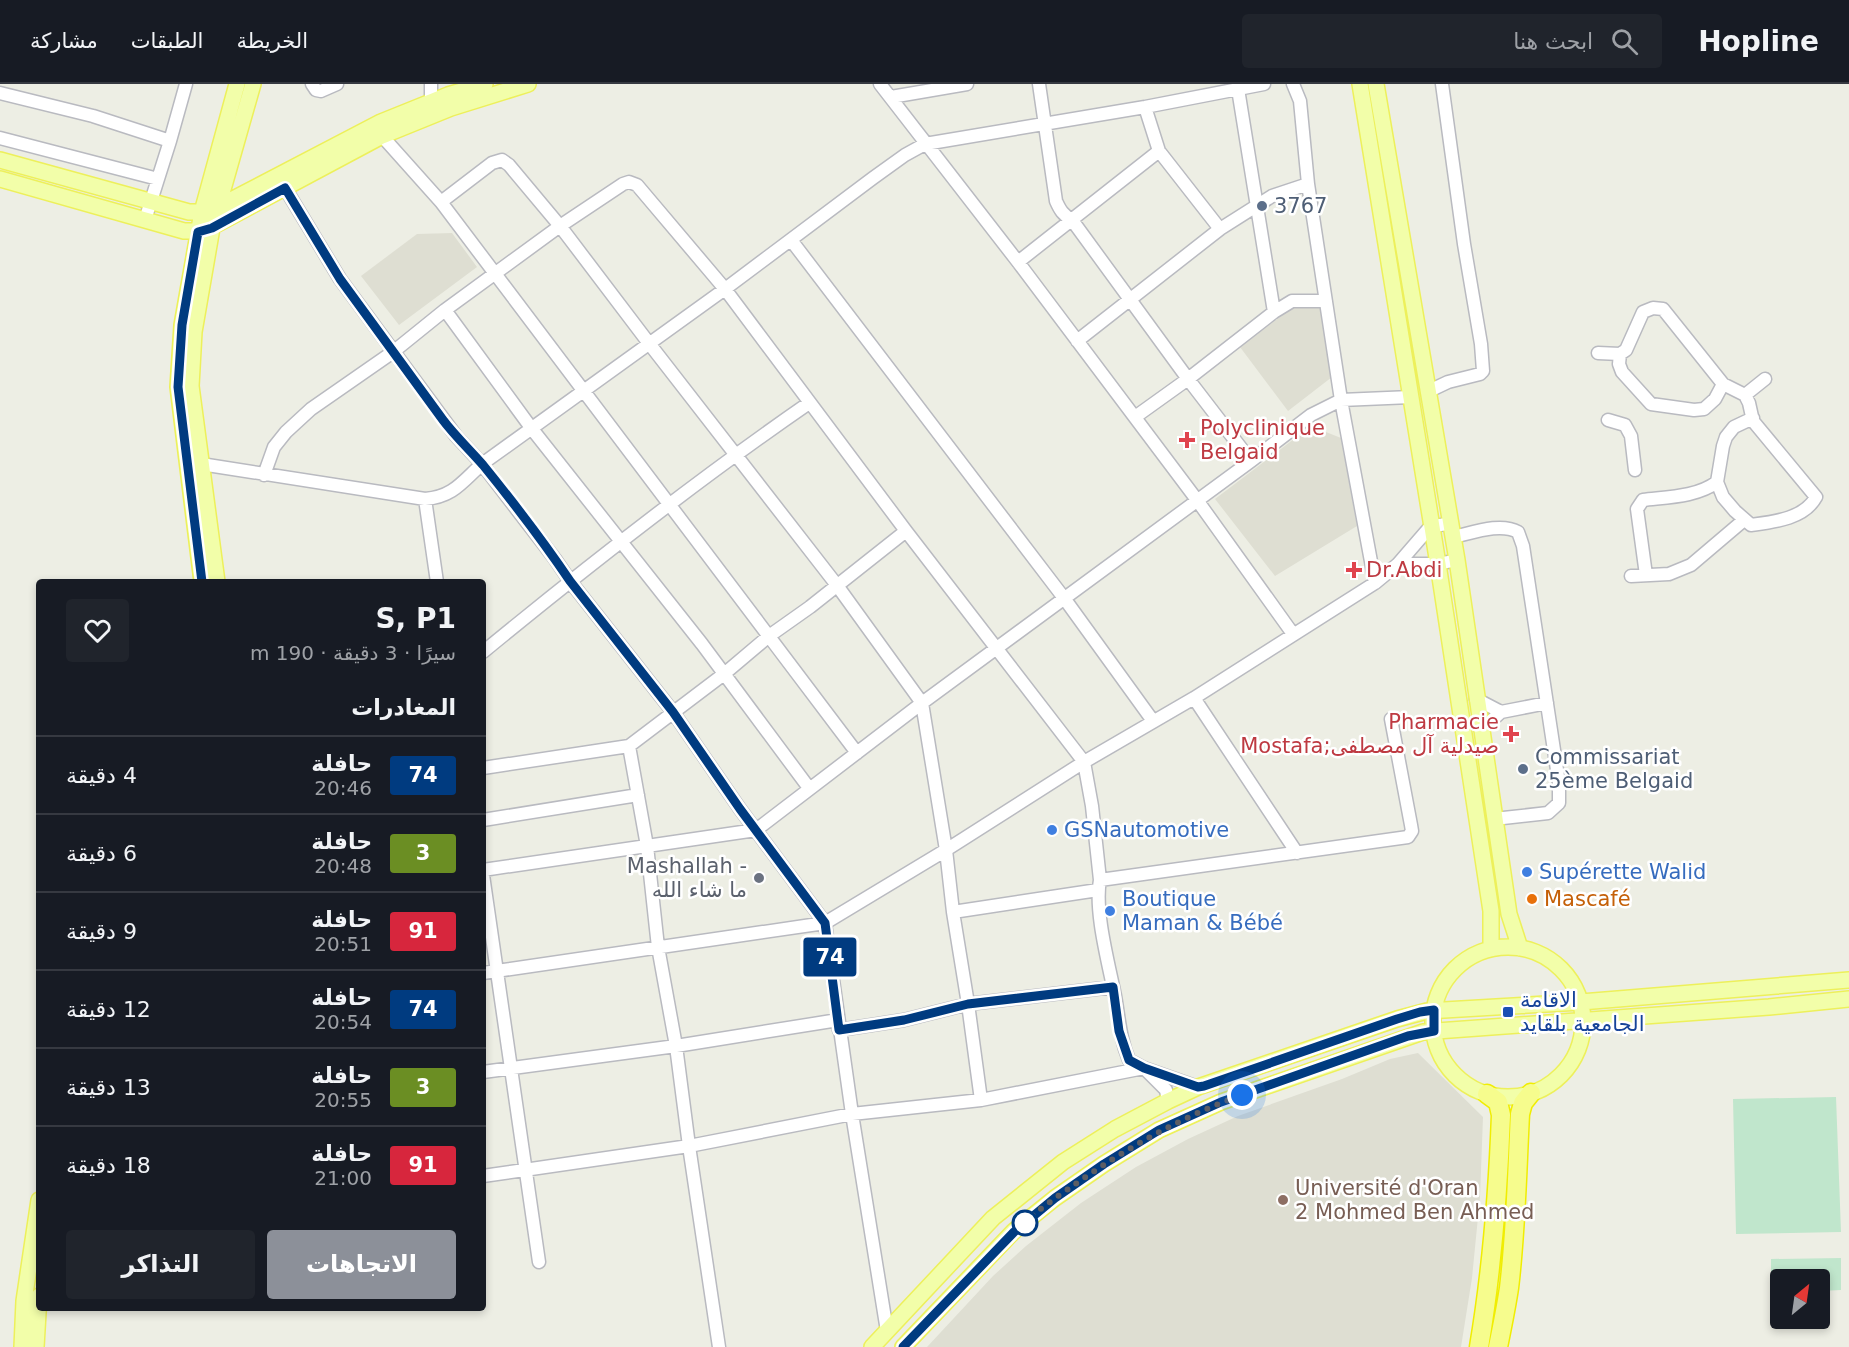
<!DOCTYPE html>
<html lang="ar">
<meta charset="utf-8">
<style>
body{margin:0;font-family:"DejaVu Sans","Noto Naskh Arabic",sans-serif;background:#20242c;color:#f1f3f6;direction:rtl;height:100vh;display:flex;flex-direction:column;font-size:22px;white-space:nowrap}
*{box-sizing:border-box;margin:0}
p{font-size:20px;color:#9ea1a6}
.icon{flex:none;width:33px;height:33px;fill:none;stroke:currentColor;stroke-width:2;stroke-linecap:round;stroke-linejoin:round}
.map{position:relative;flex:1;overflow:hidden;direction:ltr}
.drawer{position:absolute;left:36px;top:495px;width:450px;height:732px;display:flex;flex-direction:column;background:#171b24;border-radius:6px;box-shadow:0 3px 9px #0003;direction:rtl}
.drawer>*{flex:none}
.badge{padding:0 12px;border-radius:4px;font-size:21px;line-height:39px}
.needle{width:39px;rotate:29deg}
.tools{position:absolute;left:1770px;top:1185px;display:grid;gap:12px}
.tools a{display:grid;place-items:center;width:60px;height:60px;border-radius:6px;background:#171b24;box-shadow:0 3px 9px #0003;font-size:30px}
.you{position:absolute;width:30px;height:30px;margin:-15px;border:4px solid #fff;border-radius:50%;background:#1a73e8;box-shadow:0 0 0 9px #1a73e833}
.map>.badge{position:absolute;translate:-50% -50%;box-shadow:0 0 0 3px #fff}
h2{padding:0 30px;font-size:22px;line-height:54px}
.round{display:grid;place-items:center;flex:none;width:63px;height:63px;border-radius:6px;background:#20242c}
.headline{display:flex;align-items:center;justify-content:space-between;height:102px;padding:0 30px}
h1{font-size:28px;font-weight:600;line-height:45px}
.cta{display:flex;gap:12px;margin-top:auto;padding:12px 30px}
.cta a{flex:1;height:69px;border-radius:6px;background:#8c9099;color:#fff;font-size:24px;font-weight:600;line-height:69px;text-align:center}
.cta a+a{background:#20242c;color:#f1f3f6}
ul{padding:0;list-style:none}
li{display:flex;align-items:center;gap:18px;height:78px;padding:0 30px;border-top:2px solid #363941}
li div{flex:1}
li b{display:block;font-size:22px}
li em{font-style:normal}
li .badge{min-width:66px;font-weight:700;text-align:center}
header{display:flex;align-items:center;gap:36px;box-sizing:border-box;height:84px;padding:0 30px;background:#171b24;border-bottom:2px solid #363941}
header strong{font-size:28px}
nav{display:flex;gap:33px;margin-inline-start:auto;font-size:21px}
.search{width:420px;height:54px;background:#20242c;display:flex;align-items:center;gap:15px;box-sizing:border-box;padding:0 21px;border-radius:6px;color:#9ea1a6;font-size:22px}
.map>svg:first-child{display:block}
.education{fill:#deded2}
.green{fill:#c0e6cc}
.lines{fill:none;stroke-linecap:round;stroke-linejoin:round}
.minor-casing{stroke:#b9bac0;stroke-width:15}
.major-casing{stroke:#edf05b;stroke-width:18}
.highway-casing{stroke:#f0ed02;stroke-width:21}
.minor{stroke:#fff;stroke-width:12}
.major{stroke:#f2fea9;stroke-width:15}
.highway{stroke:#f6fc8d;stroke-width:18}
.line-casing{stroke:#fff;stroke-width:14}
.line{stroke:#003b80;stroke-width:9}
.walk{stroke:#5c5d64;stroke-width:6;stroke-dasharray:0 10.8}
.service-dot{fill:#5c6f8a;stroke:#fff;stroke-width:2}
.health-dot{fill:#e0444e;stroke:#fff;stroke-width:2}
.shop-dot{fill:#3f7fe0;stroke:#fff;stroke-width:2}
.worship-dot{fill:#6b7280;stroke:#fff;stroke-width:2}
.food-dot{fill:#e8710a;stroke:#fff;stroke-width:2}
.transit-dot{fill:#1a4fb4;stroke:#fff;stroke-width:2}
.education-dot{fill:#8d6e63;stroke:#fff;stroke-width:2}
.stop-dot{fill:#fff;stroke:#003b80;stroke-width:3}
.labels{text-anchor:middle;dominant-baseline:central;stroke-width:5;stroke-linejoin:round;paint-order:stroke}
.service-label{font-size:21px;fill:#4e5e75;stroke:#fff;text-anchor:start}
.health-label{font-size:21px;fill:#be3a42;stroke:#fff;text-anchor:start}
.shop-label{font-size:21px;fill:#366cbe;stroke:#fff;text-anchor:start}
.worship-label{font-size:21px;fill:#5b616d;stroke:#fff;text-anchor:end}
.food-label{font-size:21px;fill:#c56008;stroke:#fff;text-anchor:start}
.transit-label{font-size:21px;fill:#164399;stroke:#fff;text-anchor:start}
.education-label{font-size:21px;fill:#785e54;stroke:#fff;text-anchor:start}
</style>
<header>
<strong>Hopline</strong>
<div class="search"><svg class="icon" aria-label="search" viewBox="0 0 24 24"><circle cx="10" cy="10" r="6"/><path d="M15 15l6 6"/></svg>ابحث هنا</div>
<nav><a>الخريطة</a><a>الطبقات</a><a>مشاركة</a></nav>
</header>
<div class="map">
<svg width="1849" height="1263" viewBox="0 0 1849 1263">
<rect width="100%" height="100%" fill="#edeee4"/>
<path class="education" d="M 452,149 L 477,183 L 399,241 L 361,192 L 417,150 Z
M 1321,223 L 1332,293 L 1288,327 L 1240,263 L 1292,224 Z
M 1311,342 L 1341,354 L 1357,442 L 1275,492 L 1215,415 Z
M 1418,969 L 1483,1033 L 1480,1113 L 1472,1194 L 1461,1263 L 927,1263 L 993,1192 L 1026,1162 L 1081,1119 L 1136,1083 L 1188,1055 L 1238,1032 L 1342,995 L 1390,975 Z"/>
<path class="green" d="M 1836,1013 L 1841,1148 L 1736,1150 L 1733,1015 Z
M 1841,1174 L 1841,1206 L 1820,1207 L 1820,1196 L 1780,1196 L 1780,1207 L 1771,1207 L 1771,1175 Z"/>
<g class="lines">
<defs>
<path id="minor" d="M 312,0 L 316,6 L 321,7 L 337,0
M 431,0 L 431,18
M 880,0 L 1018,178 L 1197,416 L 1293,550
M 1039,0 L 1056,117 C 1060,126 1063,131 1072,136 L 1188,295 L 1251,377
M 1293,0 L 1300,17 L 1308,100 L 1341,316 L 1375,499
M 1238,5 L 1274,228
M 0,9 L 93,32 L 170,57 L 186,0
M 891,13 L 967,0
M 1145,23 L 1159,67 L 1220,145
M 382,52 L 441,118 L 857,669
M 0,54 L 158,95
M 285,104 L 340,195 L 456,352 L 482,380 L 555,475 L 570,497 L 673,628 L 740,725 L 825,839 L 852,1030 L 887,1247
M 441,118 L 492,79 L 502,76 L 509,81 L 560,142 L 648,258 L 836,500 L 922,619 L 946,766 L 953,828 L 968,920 L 981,1016
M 145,136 L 170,57
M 791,156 L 1064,514 L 1153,637
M 1018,178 L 1159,67
M 445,226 L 532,345 L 702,560 L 809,704
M 1077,257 L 1220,145 L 1272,112 L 1308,100
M 1598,269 L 1620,270 L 1626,266 L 1643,228 L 1653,224 L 1663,225 L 1723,300 L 1745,311 L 1749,319 L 1753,337 L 1816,413 C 1804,435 1773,438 1751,441 L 1735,427 L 1723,413 L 1717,398 L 1723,362 L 1726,353 L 1734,343 L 1753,334
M 1620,270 L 1619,280 L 1622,288 L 1651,320 L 1694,326 L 1704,325 L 1715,315 L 1723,300
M 1429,307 L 1448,298 L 1480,290 L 1483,287 L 1481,260 L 1464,160 L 1442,0
M 1745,311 L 1765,295
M 1135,333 L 1188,295 L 1274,228 L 1292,217 L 1326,217
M 1608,336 L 1625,341 L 1631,352 L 1635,386
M 201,380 L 425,415 C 453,413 462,398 482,380 L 725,205 L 873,94 L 905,71 L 925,60 L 1145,23 L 1264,0
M 264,391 L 274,363 L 286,348 L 311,325 L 393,268 L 445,226 L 560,142 L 623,100 L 629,98 L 637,101 L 725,205 L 906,447 L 1084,678 L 1092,722 L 1100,796 C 1094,827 1109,881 1115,912 C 1119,934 1120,955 1129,976 L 1144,984
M 425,415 L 437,498
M 1453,453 C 1472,449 1500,438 1518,448 L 1523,462 L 1559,699 L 1559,719 L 1548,729 L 1494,735
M 1398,480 L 1438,480 L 1457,476
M 1646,491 L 1637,425 L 1643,416 C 1667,413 1697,413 1717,398
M 1631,492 L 1669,490 L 1691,481 L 1744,436
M 483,568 C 589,481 696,397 809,319
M 1194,614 L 1297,769
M 1476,615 L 1501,628 L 1481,646
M 1501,628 L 1547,619
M 629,662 L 647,762 L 658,863 L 676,962 L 689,1062 L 719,1263
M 483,684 L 629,662 L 724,590 L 769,552 L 810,523 L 906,447
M 483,736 L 638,711
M 483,786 L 756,746 L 922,619 L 1251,377 L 1311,331 L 1341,316 L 1411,313
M 483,791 L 539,1178
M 1100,796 L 1408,753 L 1412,747 L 1411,741 L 1391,635
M 953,828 L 1098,806
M 483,889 L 825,839 L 946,766 L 1084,678 L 1194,614 L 1375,499 L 1398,480 L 1430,443 L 1451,439
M 839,946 L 904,936 L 968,920 L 1113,903
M 483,988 L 676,962 L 838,936
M 1168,1017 L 1166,1006 L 1144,984 L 1198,1003
M 483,1092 L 689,1062 L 852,1030 L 981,1016 L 1144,984"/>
<path id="major" d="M 1360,0 L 1438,480 L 1491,827 L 1491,865
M 1376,0 L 1457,476 L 1509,830 L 1520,864
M 0,76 L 189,128 L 202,128 L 214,125 L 381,38 L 448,11 L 485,0
M 0,95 L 184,147 L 204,147 L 382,52 L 451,24 L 528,0
M 202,498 L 178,303 L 182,241 L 202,128 L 237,0
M 217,498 L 191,302 L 194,248 L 212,144 L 253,0
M1433 938a75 75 0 1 1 150 0a75 75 0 1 1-150 0Z
M 22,1263 L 24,1217 L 39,1116
M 36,1263 L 39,1212
M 872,1263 L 993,1134 L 1063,1078 L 1115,1045 L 1168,1017 L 1198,1003 L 1397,935 L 1427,927 L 1581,918 L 1849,896
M 903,1263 L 1014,1147 L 1055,1114 L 1104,1080 L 1159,1046 L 1221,1018 L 1423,948 L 1769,923 L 1849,915"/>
<path id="highway" d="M 1479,1263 C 1492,1186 1498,1109 1501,1031 L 1498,1018 L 1487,1010
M 1498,1263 C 1502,1243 1506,1224 1509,1204 C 1516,1147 1517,1088 1520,1030 L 1523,1019 L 1531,1009"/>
</defs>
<use href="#minor" class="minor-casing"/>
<use href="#major" class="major-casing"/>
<use href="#highway" class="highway-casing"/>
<use href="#minor" class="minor"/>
<use href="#major" class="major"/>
<use href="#highway" class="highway"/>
</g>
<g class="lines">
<defs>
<path id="line" d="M 202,498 L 178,303 L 182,241 L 198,148 L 212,144 L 285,104 L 340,195 L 443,336 C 455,352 470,366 483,381 C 513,418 543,457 570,497 L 673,628 L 740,725 L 825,839 L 839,946 L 904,936 L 968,920 L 1113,903 L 1119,947 L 1129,976 L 1144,984 L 1198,1003 L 1204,1002 L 1397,935 L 1420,928 L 1434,926 L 1434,947 L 1408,952 L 1221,1018 L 1159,1046 L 1104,1080 L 1055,1114 L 1014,1148 L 903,1263"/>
</defs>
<use href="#line" class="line-casing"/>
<use href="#line" class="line"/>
<path class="walk" d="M 1025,1139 C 1035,1128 1058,1112 1074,1101 C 1127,1064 1181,1033 1242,1011"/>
</g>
<g class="service-dot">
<circle cx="1262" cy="122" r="6"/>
<circle cx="1523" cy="685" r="6"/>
</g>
<g class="health-dot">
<path d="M1184 347h6v6h6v6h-6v6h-6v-6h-6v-6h6z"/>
<path d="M1351 477h6v6h6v6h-6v6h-6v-6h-6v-6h6z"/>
<path d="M1508 641h6v6h6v6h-6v6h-6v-6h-6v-6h6z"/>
</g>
<g class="shop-dot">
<circle cx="1052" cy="746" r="6"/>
<circle cx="1527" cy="788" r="6"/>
<circle cx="1110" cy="827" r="6"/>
</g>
<circle class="worship-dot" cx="759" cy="794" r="6"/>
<circle class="food-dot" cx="1532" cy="815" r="6"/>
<rect class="transit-dot" x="1502" y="922" width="12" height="12" rx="3"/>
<circle class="education-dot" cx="1283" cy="1116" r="6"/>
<circle class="stop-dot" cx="1025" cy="1139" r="12"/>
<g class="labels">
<g class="service-label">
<text x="1274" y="122">3767</text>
<text x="1535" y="673">Commissariat<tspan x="1535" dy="24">25ème Belgaid</tspan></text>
</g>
<g class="health-label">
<text x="1200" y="344">Polyclinique<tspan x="1200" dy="24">Belgaid</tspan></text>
<text x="1366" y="486">Dr.Abdi</text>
<text x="1499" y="638" text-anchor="end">Pharmacie<tspan x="1499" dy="24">Mostafa;صيدلية آل مصطفى</tspan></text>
</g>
<g class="shop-label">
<text x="1064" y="746">GSNautomotive</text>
<text x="1539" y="788">Supérette Walid</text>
<text x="1122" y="815">Boutique<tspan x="1122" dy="24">Maman &amp; Bébé</tspan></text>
</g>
<g class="worship-label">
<text x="747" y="782">Mashallah -<tspan x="747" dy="24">ما شاء الله</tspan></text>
</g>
<g class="food-label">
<text x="1544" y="815">Mascafé</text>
</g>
<g class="transit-label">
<text x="1520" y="916">الاقامة<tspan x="1520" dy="24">الجامعية بلقايد</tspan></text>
</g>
<g class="education-label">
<text x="1295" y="1104">Université d'Oran<tspan x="1295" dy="24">2 Mohmed Ben Ahmed</tspan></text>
</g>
</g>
</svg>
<div class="tools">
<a><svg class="needle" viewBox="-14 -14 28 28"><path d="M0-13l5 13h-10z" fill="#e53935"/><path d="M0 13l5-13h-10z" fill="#9ea1a6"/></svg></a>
</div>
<div class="you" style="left:1242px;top:1011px"></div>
<b class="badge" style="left:830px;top:873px;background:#003b80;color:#fff">74</b>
<section class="drawer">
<div class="headline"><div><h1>S, P1</h1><p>سيرًا · 3 دقيقة · 190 m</p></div><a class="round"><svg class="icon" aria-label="heart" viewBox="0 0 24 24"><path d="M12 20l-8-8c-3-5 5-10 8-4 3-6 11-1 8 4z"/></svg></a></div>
<h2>المغادرات</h2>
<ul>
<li><span class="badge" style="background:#003b80;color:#fff">74</span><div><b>حافلة</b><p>20:46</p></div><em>4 دقيقة</em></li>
<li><span class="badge" style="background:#6b8e23;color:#fff">3</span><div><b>حافلة</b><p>20:48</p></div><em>6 دقيقة</em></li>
<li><span class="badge" style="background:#d7263d;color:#fff">91</span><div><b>حافلة</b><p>20:51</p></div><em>9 دقيقة</em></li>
<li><span class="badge" style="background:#003b80;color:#fff">74</span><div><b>حافلة</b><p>20:54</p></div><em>12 دقيقة</em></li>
<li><span class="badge" style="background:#6b8e23;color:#fff">3</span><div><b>حافلة</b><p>20:55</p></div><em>13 دقيقة</em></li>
<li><span class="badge" style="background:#d7263d;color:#fff">91</span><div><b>حافلة</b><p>21:00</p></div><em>18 دقيقة</em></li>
</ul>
<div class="cta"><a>الاتجاهات</a><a>التذاكر</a></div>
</section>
</div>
